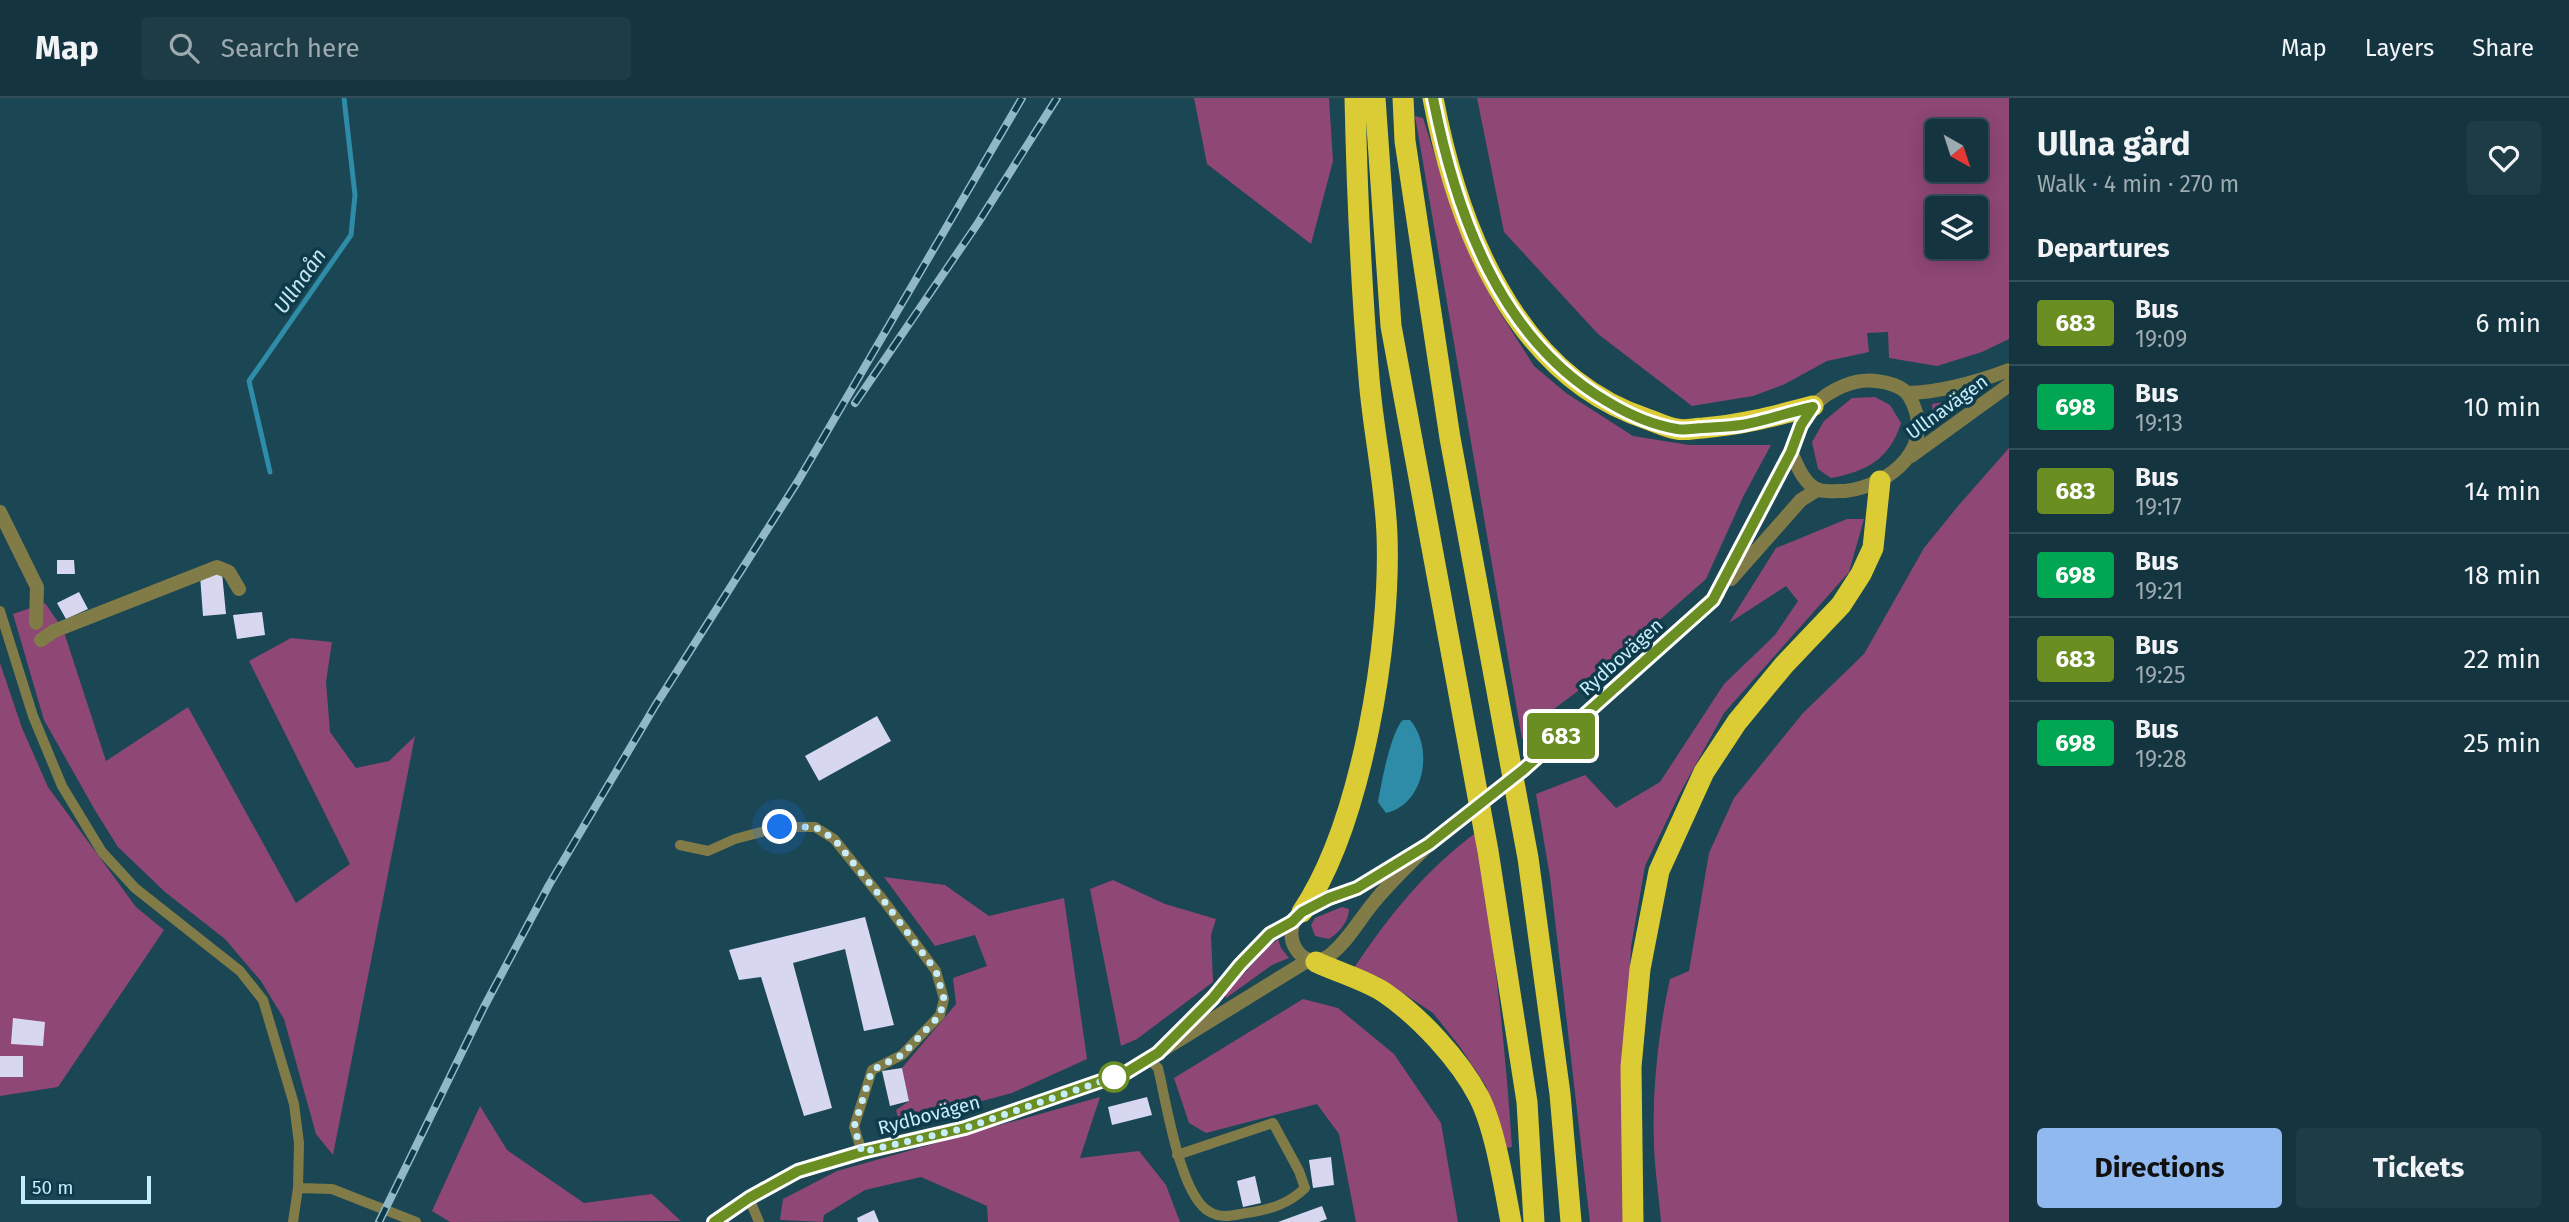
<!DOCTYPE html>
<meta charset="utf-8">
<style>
body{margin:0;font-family:"Fira Sans",sans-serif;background:#1d3c46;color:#f1f3f6;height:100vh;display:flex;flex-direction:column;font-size:26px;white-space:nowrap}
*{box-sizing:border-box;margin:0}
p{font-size:23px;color:#9daab0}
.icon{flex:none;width:38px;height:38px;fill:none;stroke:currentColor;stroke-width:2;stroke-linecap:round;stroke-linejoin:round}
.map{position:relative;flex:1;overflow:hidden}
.sheet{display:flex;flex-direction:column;background:#14343f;width:560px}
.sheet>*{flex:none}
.badge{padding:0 14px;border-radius:5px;font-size:24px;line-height:46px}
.needle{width:46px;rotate:141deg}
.buttons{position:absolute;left:1925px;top:21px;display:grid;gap:14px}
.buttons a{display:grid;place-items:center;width:63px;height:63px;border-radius:7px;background:#14343f;box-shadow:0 4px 18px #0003,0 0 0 2px #334f59;font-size:35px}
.scale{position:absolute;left:21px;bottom:18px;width:130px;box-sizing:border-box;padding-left:7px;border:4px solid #c7ecfb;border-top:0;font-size:19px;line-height:24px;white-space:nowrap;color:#c7ecfb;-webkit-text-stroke:5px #0e3b49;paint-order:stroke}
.you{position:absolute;width:35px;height:35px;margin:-18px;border:5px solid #fff;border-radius:50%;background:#1a73e8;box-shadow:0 0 0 10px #1a73e833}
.map>.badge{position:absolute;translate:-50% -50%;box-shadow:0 0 0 4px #fff}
h2{padding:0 28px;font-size:26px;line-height:63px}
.round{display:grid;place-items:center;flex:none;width:74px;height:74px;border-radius:7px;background:#1d3c46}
.overview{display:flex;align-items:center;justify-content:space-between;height:119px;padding:0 28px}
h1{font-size:33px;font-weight:700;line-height:52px}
.action{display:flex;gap:14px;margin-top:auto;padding:14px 28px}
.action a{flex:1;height:80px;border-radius:7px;background:#90b9f0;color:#111;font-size:28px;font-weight:700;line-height:80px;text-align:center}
.action a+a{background:#1d3c46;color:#f1f3f6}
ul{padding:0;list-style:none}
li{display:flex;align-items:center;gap:21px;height:84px;padding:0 28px;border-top:2px solid #334f59}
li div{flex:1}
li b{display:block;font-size:26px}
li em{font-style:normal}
li .badge{min-width:77px;font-weight:700;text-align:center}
header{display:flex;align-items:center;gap:42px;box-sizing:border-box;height:98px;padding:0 35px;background:#14343f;border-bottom:2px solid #334f59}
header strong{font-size:33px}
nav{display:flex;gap:38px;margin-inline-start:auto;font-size:24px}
.search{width:490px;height:63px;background:#1d3c46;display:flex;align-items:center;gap:18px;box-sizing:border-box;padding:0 24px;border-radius:7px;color:#9daab0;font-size:26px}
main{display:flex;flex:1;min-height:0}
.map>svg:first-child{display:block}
.green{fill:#8f4775;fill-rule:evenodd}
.water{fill:#2e8ca9}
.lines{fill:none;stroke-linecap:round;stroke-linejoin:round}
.stream{stroke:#2e8ca9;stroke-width:5}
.building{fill:#d7d8f0}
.tertiary-tunnel{stroke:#355f6d;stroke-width:14;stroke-dasharray:14 7;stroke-linecap:butt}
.service{stroke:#817b48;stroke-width:10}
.minor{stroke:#817b48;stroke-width:14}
.tertiary{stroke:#817b48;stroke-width:14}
.motorway{stroke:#dbcb34;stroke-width:21}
.rail-casing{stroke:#91b8c6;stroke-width:8}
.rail{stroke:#0e3b49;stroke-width:5;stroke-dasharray:16;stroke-linecap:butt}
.line-casing{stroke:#fff;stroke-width:16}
.line{stroke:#6b8e23;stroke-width:10}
.walk{stroke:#c7ecfb;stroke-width:7;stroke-dasharray:0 12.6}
.stop-dot{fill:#fff;stroke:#6b8e23;stroke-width:3.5}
.labels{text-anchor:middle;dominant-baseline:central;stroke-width:7;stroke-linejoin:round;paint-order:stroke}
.street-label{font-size:19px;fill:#c7ecfb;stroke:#0e3b49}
.water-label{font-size:21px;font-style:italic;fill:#c4e4f1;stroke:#0e3b49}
</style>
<header>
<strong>Map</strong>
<div class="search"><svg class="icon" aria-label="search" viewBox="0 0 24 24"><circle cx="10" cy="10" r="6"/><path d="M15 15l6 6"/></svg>Search here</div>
<nav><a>Map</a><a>Layers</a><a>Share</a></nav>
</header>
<main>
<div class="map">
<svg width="2009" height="1124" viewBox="0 0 2009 1124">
<rect width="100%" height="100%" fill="#1b4654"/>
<path class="green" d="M 1194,0 L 1329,0 L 1333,63 L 1311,146 L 1207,66 Z
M 1477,0 L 2009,0 L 2009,241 L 1982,254 L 1937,268 L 1889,260 L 1888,234 L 1867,235 L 1869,254 L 1827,263 L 1785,286 L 1753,298 L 1692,308 L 1598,236 L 1504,134 ZM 1937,33 L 1976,33 L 1976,72 L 1937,72 ZM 1937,110 L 1976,110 L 1976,149 L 1937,149 Z
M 1415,18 L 1423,20 L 1452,112 L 1492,202 L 1534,268 L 1566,295 L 1633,338 L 1689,347 L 1771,347 L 1744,397 L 1706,481 L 1586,587 L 1531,628 L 1522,641 Z
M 1974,292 L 1976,297 L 1934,330 L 1932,306 L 1948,303 Z
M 1875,299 L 1890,307 L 1901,325 C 1889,362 1867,373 1831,380 L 1818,371 L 1812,344 L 1824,323 L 1852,300 Z
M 2009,350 L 2009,1124 L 1661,1124 C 1659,1099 1655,1074 1654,1048 C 1652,993 1658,935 1670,881 L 1689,873 L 1709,755 L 1734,700 L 1803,615 L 1864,556 L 1924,450 L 1958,408 Z
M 1847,421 L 1864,421 L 1849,474 L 1724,615 L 1679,697 L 1645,768 L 1631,849 L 1623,1020 L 1624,1124 L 1590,1124 L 1550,779 L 1536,696 L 1585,677 L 1616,710 L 1660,684 L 1724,586 L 1775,537 L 1798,503 L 1786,488 L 1729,525 L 1776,450 Z
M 45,505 L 63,531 L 106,663 L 188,609 L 296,805 L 350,766 L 249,563 L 291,540 L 332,544 L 326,584 L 330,634 L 356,670 L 389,663 L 415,638 L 333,1057 L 316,1036 L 284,921 L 261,883 L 225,841 L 165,794 L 118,749 L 96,714 L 44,622 L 13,516 Z
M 0,565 L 22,630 L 48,689 L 136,809 L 164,832 L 58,989 L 0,998 Z
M 1477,734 C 1493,839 1505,943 1512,1049 L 1505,1050 L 1486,988 L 1460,949 L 1433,915 L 1379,879 L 1354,870 C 1388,819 1426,771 1477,734 Z
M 884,779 L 945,787 L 989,818 L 1064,800 L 1087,961 L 1012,995 L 899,1025 L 896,1012 L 909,1003 L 902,970 L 956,906 L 953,880 L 987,868 L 975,837 L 935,848 Z
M 1113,782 L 1165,806 L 1216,821 L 1211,837 L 1213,884 L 1137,941 L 1121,948 L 1090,791 Z
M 1342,809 L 1349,811 C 1349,823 1339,835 1329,841 L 1315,838 L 1311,827 L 1315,820 Z
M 1278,841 L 1281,850 L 1289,860 L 1272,867 L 1226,900 L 1225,896 L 1268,849 Z
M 1303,901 L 1338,910 L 1394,956 L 1441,1025 L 1458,1124 L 1356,1124 L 1339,1036 L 1317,1006 L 1206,1035 L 1189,1025 L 1174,980 Z
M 1100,999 L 1080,1060 L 1139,1053 L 1166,1087 L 1180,1124 L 988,1124 L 987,1108 L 921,1079 L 865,1092 L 824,1117 L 823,1124 L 780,1122 L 783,1101 L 837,1073 Z
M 480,1008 L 507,1052 L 584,1105 L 652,1096 L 681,1123 L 450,1124 L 432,1113 Z"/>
<path class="water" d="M 1403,622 L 1410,622 C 1434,650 1425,706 1386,715 L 1378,704 C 1381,686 1391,633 1403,622 Z"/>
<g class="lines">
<path class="stream" d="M 270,374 L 249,283 L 351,137 L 355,97 L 344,0"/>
</g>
<path class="building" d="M 57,462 L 74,462 L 75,476 L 57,476 Z
M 222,475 L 226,516 L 203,518 L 200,477 Z
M 79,494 L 88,511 L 66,521 L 57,505 Z
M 262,514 L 265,537 L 237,541 L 233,517 Z
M 877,618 L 891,643 L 819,683 L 805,658 Z
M 865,819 L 894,927 L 864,933 L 845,851 L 793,865 L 832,1010 L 804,1018 L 761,879 L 739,882 L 729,852 Z
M 13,920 L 45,924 L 43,948 L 11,946 Z
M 0,958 L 23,958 L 23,979 L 0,979 Z
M 902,970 L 909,1003 L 890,1008 L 882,973 Z
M 1147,999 L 1152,1017 L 1112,1027 L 1108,1009 Z
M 1331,1059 L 1334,1087 L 1313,1090 L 1309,1062 Z
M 1255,1078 L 1261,1105 L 1243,1109 L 1237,1083 Z
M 1322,1108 L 1327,1121 L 1319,1124 L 1278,1124 Z
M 874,1112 L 879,1124 L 858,1124 L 857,1120 Z"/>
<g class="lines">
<path class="tertiary-tunnel" d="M 1475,710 L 1517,678"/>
<path class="service" d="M 0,513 L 33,618 L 62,688 L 102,754 L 135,790 L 240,873 L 263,902 L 294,1006 L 299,1045 L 298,1090 L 293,1124
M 680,747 L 708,753 L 735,741 L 780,729 L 815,729 L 834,741 L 884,803 L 936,873 L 944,901 L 940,917 L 902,957 L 872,972 L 854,1029 L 862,1054
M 1149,961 L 1158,970 C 1166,1002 1180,1099 1210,1114 C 1222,1121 1234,1117 1246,1115 C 1269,1112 1289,1106 1305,1090 L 1299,1073 L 1273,1025 L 1177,1057
M 298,1090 L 332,1091 L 416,1124
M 749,1100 L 759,1124"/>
<path class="minor" d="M 0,414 L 37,489 L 36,525
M 41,542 L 54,533 L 217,469 L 229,474 L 239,491
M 1177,937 L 1270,836 L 1292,824
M 714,1124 L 749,1100 L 798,1074 L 862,1054 L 965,1030 L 1127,974 L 1307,863"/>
<path class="tertiary" d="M 1907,295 C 1942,294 1977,284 2009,272
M 1911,358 L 2009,287
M 1731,481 L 1801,402 L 1817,392
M 1713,502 C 1739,453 1766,405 1790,355 C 1798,339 1801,322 1814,308 C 1828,292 1855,280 1876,283 C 1887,284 1903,288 1909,298 C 1938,348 1892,387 1845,393 C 1838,393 1826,394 1819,392 C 1804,387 1797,367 1791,354
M 1523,672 L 1718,496
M 1429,746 C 1411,765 1390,784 1374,804 C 1359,822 1348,843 1330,857 C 1302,878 1278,835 1300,816 C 1316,802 1339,799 1358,790 C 1397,770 1434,742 1468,715"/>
<path class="motorway" d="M 1375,0 L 1391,228 L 1488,753 L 1527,1004 L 1534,1124
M 1403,0 L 1405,43 L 1450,340 L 1528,760 L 1560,996 L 1571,1124
M 1433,0 C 1457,126 1513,277 1647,321 C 1656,324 1667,330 1677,331 C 1685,333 1695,330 1703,330 C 1742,327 1775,318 1813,308
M 1302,814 C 1362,725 1391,544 1387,437 C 1385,384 1373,332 1369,280 C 1361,187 1357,93 1355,0
M 1316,864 C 1337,874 1368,883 1385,895 C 1420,919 1459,961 1479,999 C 1495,1030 1504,1088 1511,1124
M 1633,1124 L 1631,969 L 1640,871 L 1659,773 L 1704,674 L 1737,624 L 1784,567 L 1841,507 L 1861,476 L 1873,450 L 1880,383"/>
<defs>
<path id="rail" d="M 855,305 L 978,125 L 1057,0
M 379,1124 L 484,909 L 549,787 L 655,608 L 798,383 L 1022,0"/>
</defs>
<use href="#rail" class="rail-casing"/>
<use href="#rail" class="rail"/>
</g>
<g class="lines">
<defs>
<path id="line" d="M 714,1124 L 749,1100 L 798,1073 L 862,1054 L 965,1030 L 1127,974 L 1158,955 L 1213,900 L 1240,867 L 1270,836 L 1292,824 L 1302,814 L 1329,800 L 1357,790 L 1429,746 L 1523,672 L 1713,502 L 1791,354 L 1801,327 L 1813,309 C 1789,314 1765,323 1741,327 C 1728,329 1716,329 1703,330 C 1695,330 1685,333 1677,331 C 1653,327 1628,316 1608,304 C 1500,242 1456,116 1433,0"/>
</defs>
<use href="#line" class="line-casing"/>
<use href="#line" class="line"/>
<path class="walk" d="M 780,729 L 815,729 L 834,741 L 884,803 L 936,873 L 944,901 L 940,917 L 902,957 L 872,972 L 854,1029 L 862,1054 L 965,1030 L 1114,979"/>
</g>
<circle class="stop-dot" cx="1114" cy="979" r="14"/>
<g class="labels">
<g class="street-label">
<text transform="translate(1947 309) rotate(-36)">Ullnavägen</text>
<text transform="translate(1621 559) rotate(-42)">Rydbovägen</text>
<text transform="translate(929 1017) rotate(-15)">Rydbovägen</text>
</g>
<g class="water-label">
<text transform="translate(300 183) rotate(-55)">Ullnaån</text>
</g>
</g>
</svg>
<div class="buttons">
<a><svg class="needle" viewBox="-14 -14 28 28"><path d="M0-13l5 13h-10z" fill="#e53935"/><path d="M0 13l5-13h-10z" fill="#9daab0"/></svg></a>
<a><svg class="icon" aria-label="layers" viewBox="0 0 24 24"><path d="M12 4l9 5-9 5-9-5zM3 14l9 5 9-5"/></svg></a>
</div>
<div class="scale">50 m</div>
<div class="you" style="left:780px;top:729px"></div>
<b class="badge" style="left:1561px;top:638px;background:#6b8e23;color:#fff">683</b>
</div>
<section class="sheet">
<div class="overview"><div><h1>Ullna gård</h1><p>Walk · 4 min · 270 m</p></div><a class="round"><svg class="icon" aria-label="heart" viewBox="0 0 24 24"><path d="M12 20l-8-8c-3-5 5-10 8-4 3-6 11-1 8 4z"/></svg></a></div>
<h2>Departures</h2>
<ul>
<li><span class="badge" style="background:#6b8e23;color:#fff">683</span><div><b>Bus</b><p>19:09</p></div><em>6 min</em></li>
<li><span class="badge" style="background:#00a651;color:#fff">698</span><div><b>Bus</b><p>19:13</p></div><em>10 min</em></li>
<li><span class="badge" style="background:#6b8e23;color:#fff">683</span><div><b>Bus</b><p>19:17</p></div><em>14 min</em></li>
<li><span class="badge" style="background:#00a651;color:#fff">698</span><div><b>Bus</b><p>19:21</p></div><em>18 min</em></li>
<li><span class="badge" style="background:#6b8e23;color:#fff">683</span><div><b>Bus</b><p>19:25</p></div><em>22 min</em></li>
<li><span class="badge" style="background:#00a651;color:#fff">698</span><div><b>Bus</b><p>19:28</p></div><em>25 min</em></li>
</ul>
<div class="action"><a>Directions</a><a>Tickets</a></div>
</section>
</main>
